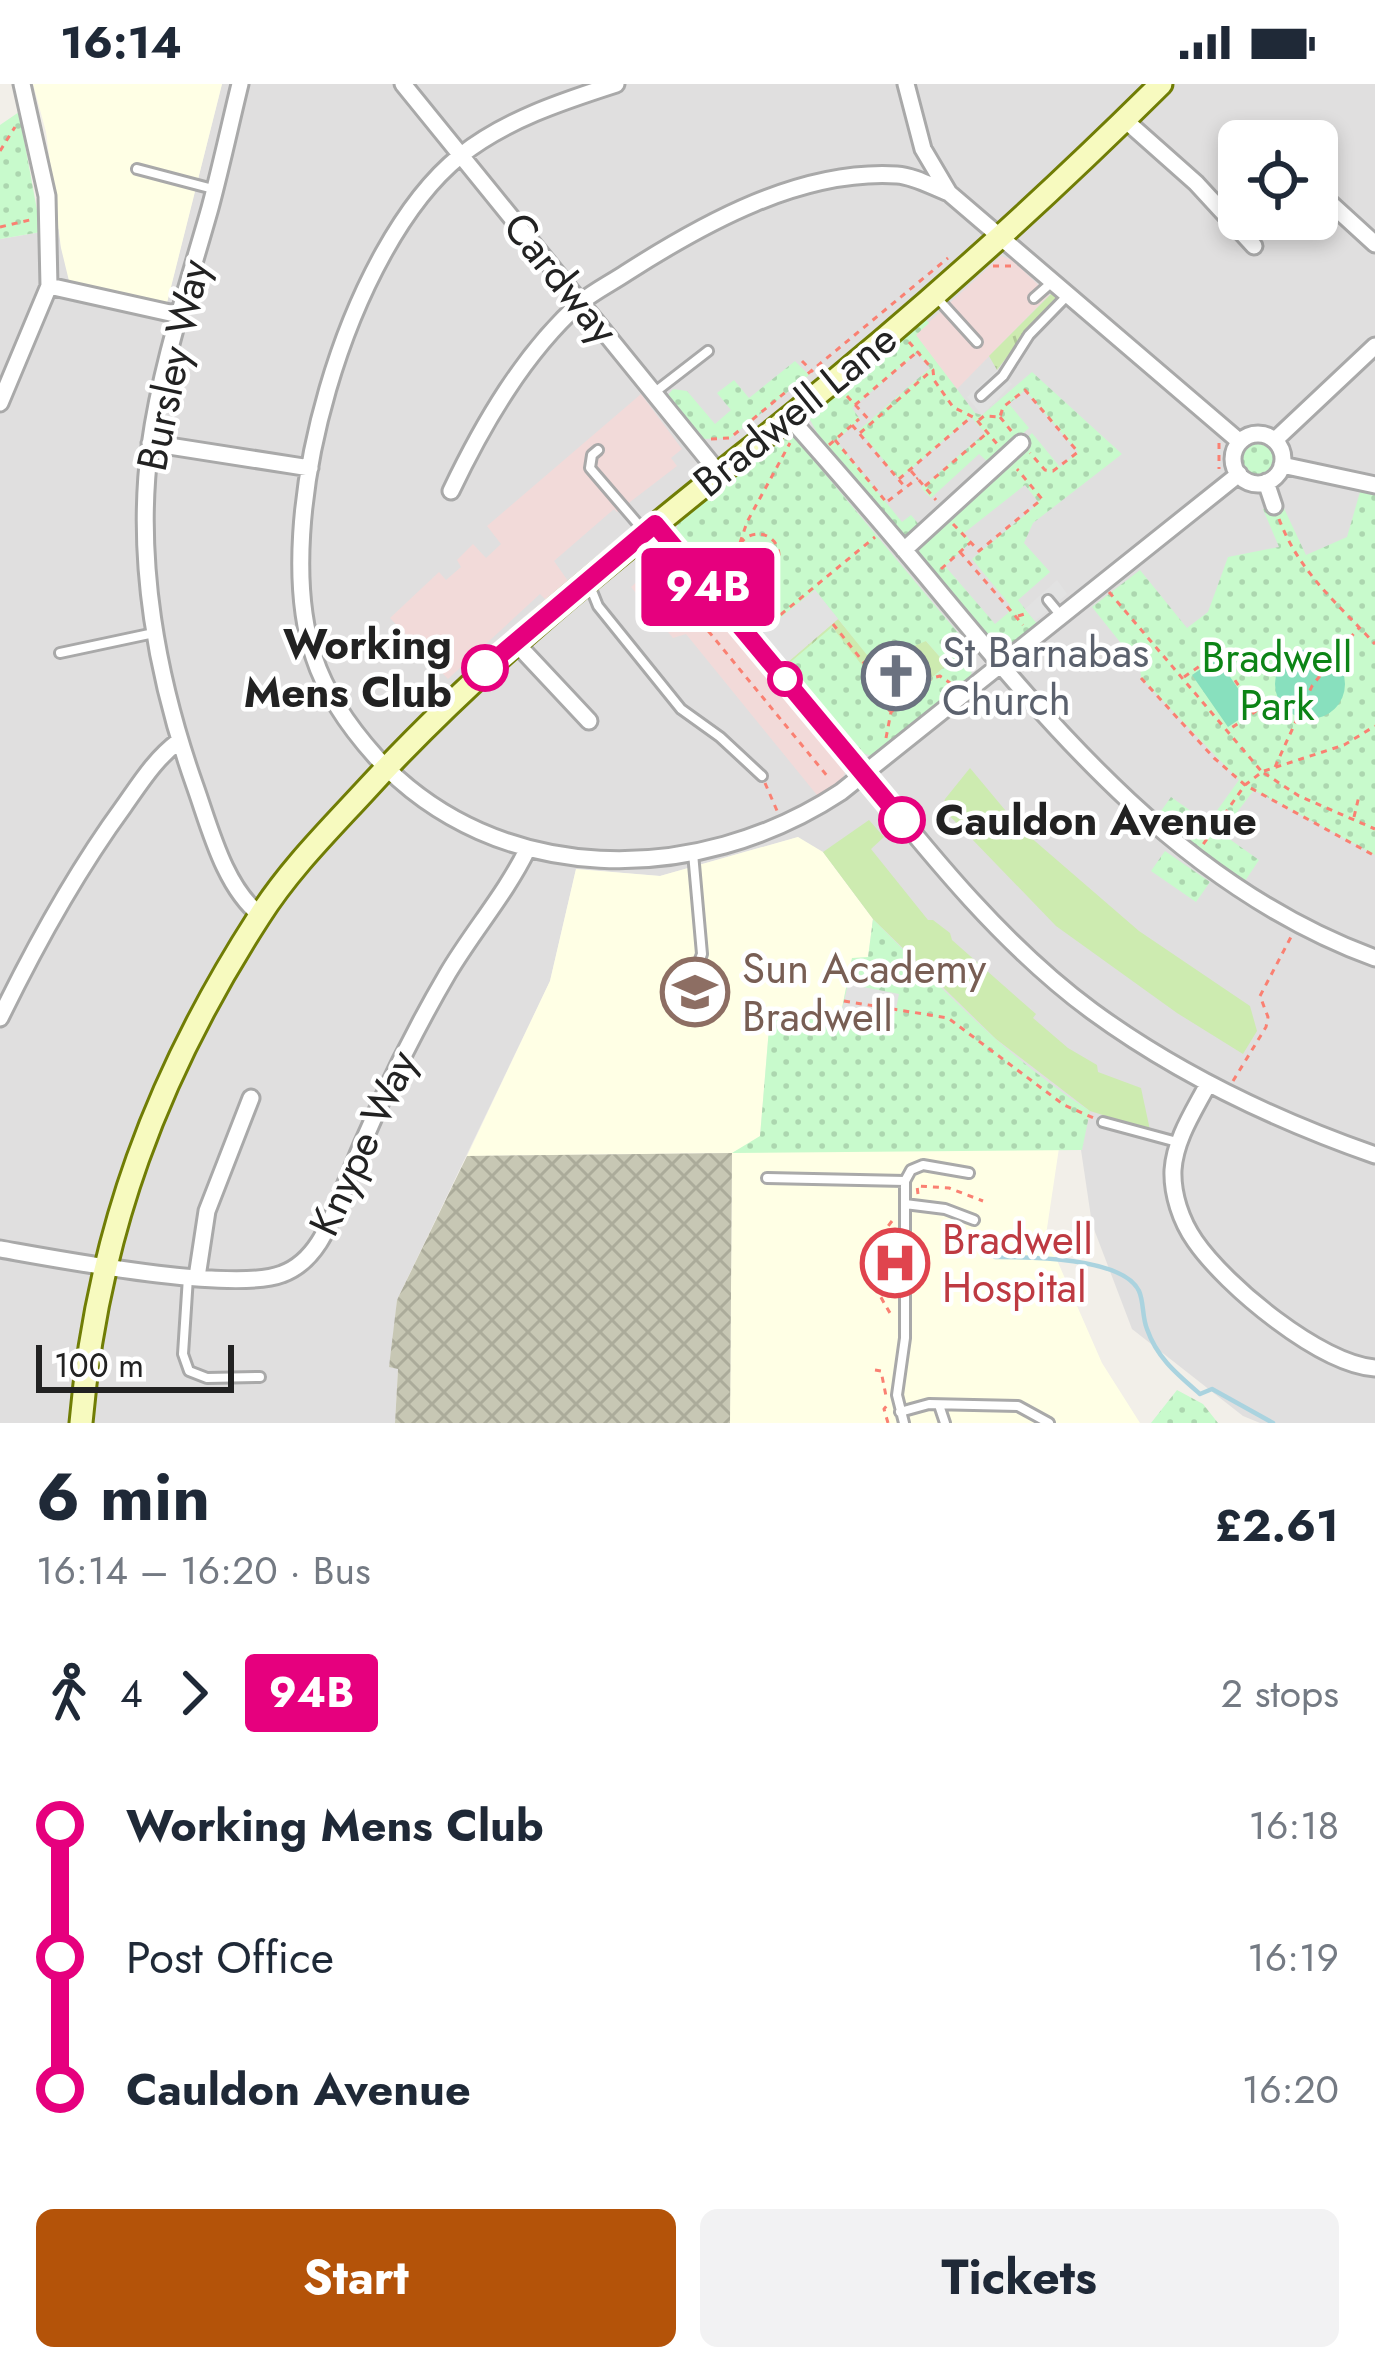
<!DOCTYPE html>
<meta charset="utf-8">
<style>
body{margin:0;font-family:Jost,sans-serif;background:#f2f2f3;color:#1f2937;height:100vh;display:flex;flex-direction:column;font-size:45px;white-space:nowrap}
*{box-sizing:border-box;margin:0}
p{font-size:39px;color:#747a83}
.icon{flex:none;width:66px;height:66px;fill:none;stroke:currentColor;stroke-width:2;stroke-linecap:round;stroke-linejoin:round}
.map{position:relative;height:1339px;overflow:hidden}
.details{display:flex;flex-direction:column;background:#fff;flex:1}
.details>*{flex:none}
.badge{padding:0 24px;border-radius:9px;font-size:42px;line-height:78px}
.tools{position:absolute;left:1218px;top:36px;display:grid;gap:24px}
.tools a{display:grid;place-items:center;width:120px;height:120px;border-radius:18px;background:#fff;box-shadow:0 6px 18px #0003;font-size:60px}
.scale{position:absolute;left:36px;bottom:30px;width:198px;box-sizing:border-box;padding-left:12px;border:6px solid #222;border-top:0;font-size:33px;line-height:42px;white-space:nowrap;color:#222;-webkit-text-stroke:9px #fff;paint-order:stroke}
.map>.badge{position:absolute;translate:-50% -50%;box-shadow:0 0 0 6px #fff}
.legs{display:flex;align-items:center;gap:18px;height:132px;padding:0 36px;font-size:39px}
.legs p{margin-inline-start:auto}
.overview{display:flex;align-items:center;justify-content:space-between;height:204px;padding:0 36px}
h1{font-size:66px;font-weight:700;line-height:90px}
.button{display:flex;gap:24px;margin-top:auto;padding:24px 36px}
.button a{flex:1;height:138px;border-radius:18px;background:#b45309;color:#fff;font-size:48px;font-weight:700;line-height:138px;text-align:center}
.button a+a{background:#f2f2f3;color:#1f2937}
ul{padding:0 36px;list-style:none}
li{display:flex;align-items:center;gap:42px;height:132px;font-size:45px}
li i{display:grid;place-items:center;width:18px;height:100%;margin:0 15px;background:currentColor}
li i::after{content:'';width:30px;height:30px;margin:-15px;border:9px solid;border-radius:50%;background:#fff}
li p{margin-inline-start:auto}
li:first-child i{background:linear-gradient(#0000 50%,currentColor 0)}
li:last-child i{background:linear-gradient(currentColor 50%,#0000 0)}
.status{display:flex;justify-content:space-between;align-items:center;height:84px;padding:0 60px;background:#fff;direction:ltr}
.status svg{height:33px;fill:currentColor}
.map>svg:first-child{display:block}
.residential{fill:#e0dfdf;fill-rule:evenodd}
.commercial{fill:#f2dad9}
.education{fill:#ffffe5}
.construction{fill:url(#construction-cross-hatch)}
.grass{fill:url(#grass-tufts)}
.park{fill:url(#park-dots);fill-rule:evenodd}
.garden{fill:#cdebb0}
.pitch{fill:#88e0be}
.parking{fill:#e2e2e2}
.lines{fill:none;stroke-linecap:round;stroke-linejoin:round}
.stream{stroke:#aad3df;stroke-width:4.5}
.lane-casing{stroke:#a9a9a9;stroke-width:14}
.street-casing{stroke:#a9a9a9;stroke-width:21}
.secondary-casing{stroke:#707d05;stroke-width:27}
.path{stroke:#fa8072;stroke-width:3;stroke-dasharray:6 6;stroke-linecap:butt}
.lane{stroke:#fff;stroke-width:8}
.street{stroke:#fff;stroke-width:15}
.secondary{stroke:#f7fabf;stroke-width:21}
.line-1-casing{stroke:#fff;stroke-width:27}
.line-1{stroke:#e6007e;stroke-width:18}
.stop-1-dot{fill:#fff;stroke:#e6007e;stroke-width:6}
.labels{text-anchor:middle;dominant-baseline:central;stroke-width:9;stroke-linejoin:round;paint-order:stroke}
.street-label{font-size:42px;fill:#222;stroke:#fff}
.stop-label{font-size:42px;font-weight:bold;fill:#222;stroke:#fff;text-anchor:end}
.worship-label{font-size:42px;fill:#5b616d;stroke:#fff;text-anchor:start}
.park-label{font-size:42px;fill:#0c8416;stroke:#fff}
.education-label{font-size:42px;fill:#785e54;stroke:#fff;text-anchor:start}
.health-label{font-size:42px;fill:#be3a42;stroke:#fff;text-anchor:start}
</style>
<div class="status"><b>16:14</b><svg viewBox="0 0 49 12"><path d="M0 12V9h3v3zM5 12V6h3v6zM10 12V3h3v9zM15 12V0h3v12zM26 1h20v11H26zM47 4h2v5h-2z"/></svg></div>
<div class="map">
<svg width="1375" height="1339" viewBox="0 0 1375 1339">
<defs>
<pattern id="construction-cross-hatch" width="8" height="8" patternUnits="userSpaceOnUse" patternTransform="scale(3)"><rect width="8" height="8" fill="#c7c7b4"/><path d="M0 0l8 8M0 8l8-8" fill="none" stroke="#abab9a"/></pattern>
<pattern id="grass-tufts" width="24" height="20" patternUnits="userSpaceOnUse" patternTransform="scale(3)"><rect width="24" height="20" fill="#cdebb0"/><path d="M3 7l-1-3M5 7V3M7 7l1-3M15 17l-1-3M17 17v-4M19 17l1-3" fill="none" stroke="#b0c997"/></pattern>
<pattern id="park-dots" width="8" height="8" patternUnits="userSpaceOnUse" patternTransform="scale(3)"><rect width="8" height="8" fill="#c8facc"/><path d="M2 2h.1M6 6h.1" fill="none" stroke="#acd6af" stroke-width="1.8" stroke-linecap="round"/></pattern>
</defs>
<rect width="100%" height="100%" fill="#f2efe9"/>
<path class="residential" d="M 222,0 L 1375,0 L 1375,1339 L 1260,1339 L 1243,1332 L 1132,1245 L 1092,1140 L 1081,1066 L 1059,1064 L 798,753 L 660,792 L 576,785 L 550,897 L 397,1216 L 390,1283 L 398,1284 L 395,1339 L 0,1339 L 0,155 L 59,145 L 61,164 L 167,218 ZM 1239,57 L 1317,57 L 1317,135 L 1239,135 Z"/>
<path class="commercial" d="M 1001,172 L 1012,176 L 1049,211 L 957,305 L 915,251 Z
M 641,310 L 682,365 L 671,374 L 677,382 L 617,428 L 614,425 L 554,477 L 568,497 L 546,516 L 540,510 L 448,595 L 390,534 L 439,488 L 446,496 L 461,483 L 457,476 L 473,460 L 486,474 L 501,460 L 487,442 Z
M 671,468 L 847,680 L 842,699 L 821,716 L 686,550 L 673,554 L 631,503 Z"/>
<path class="education" d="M 33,0 L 222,0 L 167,219 L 69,197 L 61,164 L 46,48 Z
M 798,753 L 823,768 L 873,835 L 868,874 L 852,874 L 840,934 L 770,933 L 760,1053 L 734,1068 L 1059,1064 L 1046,1151 L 1102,1279 L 1140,1339 L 730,1339 L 732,1069 L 467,1072 L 550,897 L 576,785 L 660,792 Z"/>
<path class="construction" d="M 732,1069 L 730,1339 L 395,1339 L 398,1285 L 389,1283 L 397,1216 L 467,1072 Z"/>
<path class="grass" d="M 1052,209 L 1059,216 L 1023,252 L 997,286 L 989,272 Z
M 838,535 L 867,570 L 879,560 L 926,557 L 947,581 L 890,629 L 861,595 L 833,543 L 786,582 L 759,551 L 762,549 L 787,578 Z"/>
<path class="park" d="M 19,28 L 41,148 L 0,155 L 0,41 Z
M 923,232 L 929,239 L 916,251 L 975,329 L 982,331 L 1032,288 L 1122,370 L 1033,439 L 1024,459 L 1050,488 L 1018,516 L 1038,541 L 1007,565 L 992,561 L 918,475 L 921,458 L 1032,349 L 1060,383 L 1078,368 L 1025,306 L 1009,320 L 1029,344 L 989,379 L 979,370 L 931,414 L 921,404 L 985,349 L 971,333 L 899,395 L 859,346 L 930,284 L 917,269 L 852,324 L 860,335 L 836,357 L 902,438 L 911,431 L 921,443 L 906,452 L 899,450 L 826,365 L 809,334 ZM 1025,401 L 1039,419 L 972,475 L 1010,521 L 1008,529 L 995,540 L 945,482 L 971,458 L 964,449 Z
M 795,277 L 809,291 L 730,354 L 704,355 L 668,311 L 673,305 L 687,307 L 715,340 L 731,326 L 717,309 L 734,296 L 749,314 Z
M 794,353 L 974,568 L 971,592 L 873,672 L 857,668 L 786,582 L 832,543 L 868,589 L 862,596 L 890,628 L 947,581 L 926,557 L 891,572 L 879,560 L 867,571 L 815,506 L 759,551 L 676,448 L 678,440 L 692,428 L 786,354 Z
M1241 375a18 18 0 1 1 36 0a18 18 0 1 1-36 0Z
M 1360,408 L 1375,411 L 1375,771 L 1254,706 L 1221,749 L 1259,776 L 1245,797 L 1156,734 L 1171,713 L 1208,739 L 1239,696 L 1141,594 L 1140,583 L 1092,523 L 1140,486 L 1187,544 L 1208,528 L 1228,473 L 1279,463 L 1263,425 L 1282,420 L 1306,471 L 1347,453 Z
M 1165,767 L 1210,798 L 1196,818 L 1151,787 Z
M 873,835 C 940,903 1009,976 1090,1027 L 1082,1066 L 732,1069 L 760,1052 L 770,932 L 840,934 L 852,874 L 868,873 Z
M 1177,1306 L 1203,1320 L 1218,1339 L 1151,1339 Z"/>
<path class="garden" d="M 970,684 L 1021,745 L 1139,847 L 1250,922 L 1257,947 L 1243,970 L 1177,929 L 1056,842 L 942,724 L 945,715 Z
M 869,736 L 884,753 L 871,765 L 928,836 L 933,836 L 950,849 L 952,856 L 1036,930 L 1033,934 L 1068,964 L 1097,981 L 1098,988 L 1141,1004 L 1150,1046 L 1090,1027 L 996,955 L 873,835 L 823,768 Z"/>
<path class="pitch" d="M1275 600a35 35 0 1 1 70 0a35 35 0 1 1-70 0Z
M 1217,574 L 1253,626 L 1228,643 L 1192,591 Z"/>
<path class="parking" d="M 997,286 L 1012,300 L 982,331 L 967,313 Z
M 1057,496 L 1067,510 L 1035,537 L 1025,525 Z
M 815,506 L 838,535 L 787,579 L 762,549 Z
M 848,900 L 899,910 L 895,930 L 874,927 L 871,939 L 840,934 Z"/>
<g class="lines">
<path class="stream" d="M 995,1173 C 1028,1173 1123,1173 1139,1207 C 1144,1218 1142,1233 1147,1245 C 1157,1274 1177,1290 1200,1310 L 1212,1305 L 1273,1339"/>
<defs>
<path id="lane" d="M 137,85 L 213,105
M 1034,214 L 1051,199
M 938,215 L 977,258
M 655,308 L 708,267
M 981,312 L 1003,292 L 1029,251 L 1067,212
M 598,366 L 592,371 L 590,384 L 644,447
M 590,502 L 598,522 L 681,625 L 720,653 L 762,692
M 1048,516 L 1062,533
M 60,569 L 154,549
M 693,769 L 702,870 L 695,889
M 1103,1038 L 1177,1058
M 767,1094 L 905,1097
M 905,1120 L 945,1125 L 974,1136
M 188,1193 L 183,1270 L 189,1287 L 207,1294 L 260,1293
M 939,1321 L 945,1339
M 900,1328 L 929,1320 L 1018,1322 L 1049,1339
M 904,1339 L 897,1311 L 905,1254 L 905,1097 L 911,1086 L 923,1081 L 969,1089"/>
<path id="street" d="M 22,0 L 47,112 L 49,202 L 179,231
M 240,0 C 230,41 221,83 210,124 C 188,202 161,281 150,362 C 135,476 157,595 195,702 C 210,744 224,802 260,831
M 403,0 L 718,388
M 616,0 C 563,17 505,36 460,72 C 348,162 268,437 314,573 C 326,610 350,644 376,673 C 497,804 697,803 841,708 L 1239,390
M 906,0 L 923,65 L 949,109 L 1240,358
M 1125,36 L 1196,99 L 1254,162
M 1317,107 L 1375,160
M 0,319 L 49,202
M 789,333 C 836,386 882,439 927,493 C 1053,645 1183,804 1375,874
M1233 375a25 25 0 1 1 50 0a25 25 0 1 1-50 0Z
M 1275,356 L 1375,262
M 150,359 L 310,384
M 1282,381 L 1375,401
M 1266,398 L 1274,422
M 451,407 C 483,340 524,269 580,219 C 593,208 611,199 626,189 C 704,139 801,85 897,91 C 914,92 933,103 949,109
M 654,440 C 726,523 797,606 866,691 C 933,774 1005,863 1092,927 C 1178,990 1275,1036 1375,1071
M 904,466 L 1021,359
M 514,557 L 589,637
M 0,934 C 36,860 75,789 124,722 C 141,698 155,675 179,657
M 1208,1000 C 1194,1027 1175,1055 1173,1086 C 1172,1110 1181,1137 1195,1157 C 1226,1202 1320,1280 1375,1284
M 0,1165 C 57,1175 233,1209 282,1190 C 318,1177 331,1136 344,1104 C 374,1029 407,959 448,889 C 473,847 506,809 527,766
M 197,1193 L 207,1127 L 251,1014"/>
<path id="secondary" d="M 81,1339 C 97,1151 157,991 259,833 C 288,787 327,748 364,708 C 493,567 642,452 791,332 C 920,228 1043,117 1161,0"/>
</defs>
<use href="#lane" class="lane-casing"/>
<use href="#street" class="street-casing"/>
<use href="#secondary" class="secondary-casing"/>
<path class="path" d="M 0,67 L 15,43
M 0,143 L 34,135
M 993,182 L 1014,182
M 909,258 L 933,286 L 934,296 L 953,323 L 975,334 L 998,361
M 802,277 L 813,288
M 847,312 L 872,339
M 855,321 L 917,268
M 1000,333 L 1012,348
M 979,336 L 984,332 L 1000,333 L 1003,323 L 1025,306 L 1078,368 L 1053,387 L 1045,386 L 1030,369
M 852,341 L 905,403
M 860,349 L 931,287
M 711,355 L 730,354 L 948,174
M 835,356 L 887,419
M 1219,359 L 1219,385
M 829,361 L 859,335
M 911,387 L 936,416
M 899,395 L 970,334
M 925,402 L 986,350
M 888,417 L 918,394
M 1279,435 C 1299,488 1337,519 1375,560
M 953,440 L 979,467 L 1042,415 L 1017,385
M737 471a21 21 0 1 1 42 0a21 21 0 1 1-42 0Z
M 740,459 L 747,438 L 790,359
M 960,468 L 1023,541
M 655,482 L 828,693
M 941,485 L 970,459
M 1109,508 L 1262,688 L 1245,701 L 1202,762
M 741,517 L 749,492
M 1018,532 L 1028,529
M 833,540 L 872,589 L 864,596 L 890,627
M 762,546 L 875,453
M 1184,593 L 1217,570 L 1256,627 L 1227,647
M 1141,594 L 1214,674 L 1245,701 L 1375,772
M 886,654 L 891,628 L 932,594 L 940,592 L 953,601
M 1275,683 L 1312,602 L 1337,570 L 1341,571 L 1349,563 L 1346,558 L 1360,543
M 1264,687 L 1344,661 L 1375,642
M 1264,689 L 1299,712 L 1375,745
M 765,699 L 778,729
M 1354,733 L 1359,712
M 844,917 L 948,934 L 1064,1021 L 1096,1035
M 1233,997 L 1266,943 L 1268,933 L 1260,912 L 1292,851
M 918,1110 L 917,1102 L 949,1104 L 983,1117
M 892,1137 C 859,1179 869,1194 893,1234
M 875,1286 L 881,1287 L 886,1312
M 888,1339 L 884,1325 L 889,1319"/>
<use href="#lane" class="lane"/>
<use href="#street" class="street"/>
<use href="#secondary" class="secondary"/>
</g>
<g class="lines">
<defs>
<path id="line-1" d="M 485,584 L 655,440 L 902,736"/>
</defs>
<use href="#line-1" class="line-1-casing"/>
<use href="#line-1" class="line-1"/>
</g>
<defs>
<symbol id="church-ring" viewBox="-11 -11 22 22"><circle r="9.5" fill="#fff" stroke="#6b7280" stroke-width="1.5"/><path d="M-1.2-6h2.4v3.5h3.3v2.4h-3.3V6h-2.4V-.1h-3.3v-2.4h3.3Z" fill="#6b7280"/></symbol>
<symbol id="school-ring" viewBox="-11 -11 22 22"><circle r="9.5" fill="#fff" stroke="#8d6e63" stroke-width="1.5"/><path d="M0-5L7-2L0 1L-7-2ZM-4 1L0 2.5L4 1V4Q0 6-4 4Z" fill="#8d6e63"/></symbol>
<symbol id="hospital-ring" viewBox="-11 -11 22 22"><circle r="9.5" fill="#fff" stroke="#e0444e" stroke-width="1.5"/><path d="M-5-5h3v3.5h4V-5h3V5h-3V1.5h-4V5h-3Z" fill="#e0444e"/></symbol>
</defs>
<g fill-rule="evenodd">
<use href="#church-ring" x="858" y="554" width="76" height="76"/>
<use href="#school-ring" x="657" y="870" width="76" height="76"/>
<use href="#hospital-ring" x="857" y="1141" width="76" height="76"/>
</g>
<g class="stop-1-dot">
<circle cx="485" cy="584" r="21"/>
<circle cx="785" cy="595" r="15"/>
<circle cx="902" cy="736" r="21"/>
</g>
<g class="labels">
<g class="street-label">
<text transform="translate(561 194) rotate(51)">Cardway</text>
<text transform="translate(173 281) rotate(-78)">Bursley Way</text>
<text transform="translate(795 326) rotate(-39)">Bradwell Lane</text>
<text transform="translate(363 1059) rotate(-65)">Knype Way</text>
</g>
<g class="stop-label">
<text x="452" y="560">Working<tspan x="452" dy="48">Mens Club</tspan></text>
<text x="935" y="736" text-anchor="start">Cauldon Avenue</text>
</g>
<g class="worship-label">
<text x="942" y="568">St Barnabas<tspan x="942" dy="48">Church</tspan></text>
</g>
<g class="park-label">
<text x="1277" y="573">Bradwell<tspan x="1277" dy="48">Park</tspan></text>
</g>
<g class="education-label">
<text x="742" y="884">Sun Academy<tspan x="742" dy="48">Bradwell</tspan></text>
</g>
<g class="health-label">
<text x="942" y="1155">Bradwell<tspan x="942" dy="48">Hospital</tspan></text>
</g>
</g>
</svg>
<div class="tools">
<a><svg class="icon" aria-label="locate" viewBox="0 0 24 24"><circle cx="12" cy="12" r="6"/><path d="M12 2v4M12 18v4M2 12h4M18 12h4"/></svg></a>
</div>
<div class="scale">100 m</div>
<b class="badge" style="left:708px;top:503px;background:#e6007e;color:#fff">94B</b>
</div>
<section class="details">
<div class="overview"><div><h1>6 min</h1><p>16:14 – 16:20 · Bus</p></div><b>£2.61</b></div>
<div class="legs"><svg class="icon" aria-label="walk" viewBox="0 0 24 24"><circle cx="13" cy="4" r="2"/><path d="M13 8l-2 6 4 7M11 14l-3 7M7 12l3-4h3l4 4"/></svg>4<svg class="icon" aria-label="forward" viewBox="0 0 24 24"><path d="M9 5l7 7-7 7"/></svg><b class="badge" style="background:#e6007e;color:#fff">94B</b><p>2 stops</p></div>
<ul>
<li><i style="color:#e6007e"></i><b>Working Mens Club</b><p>16:18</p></li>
<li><i style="color:#e6007e"></i><span>Post Office</span><p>16:19</p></li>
<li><i style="color:#e6007e"></i><b>Cauldon Avenue</b><p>16:20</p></li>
</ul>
<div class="button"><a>Start</a><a>Tickets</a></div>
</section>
